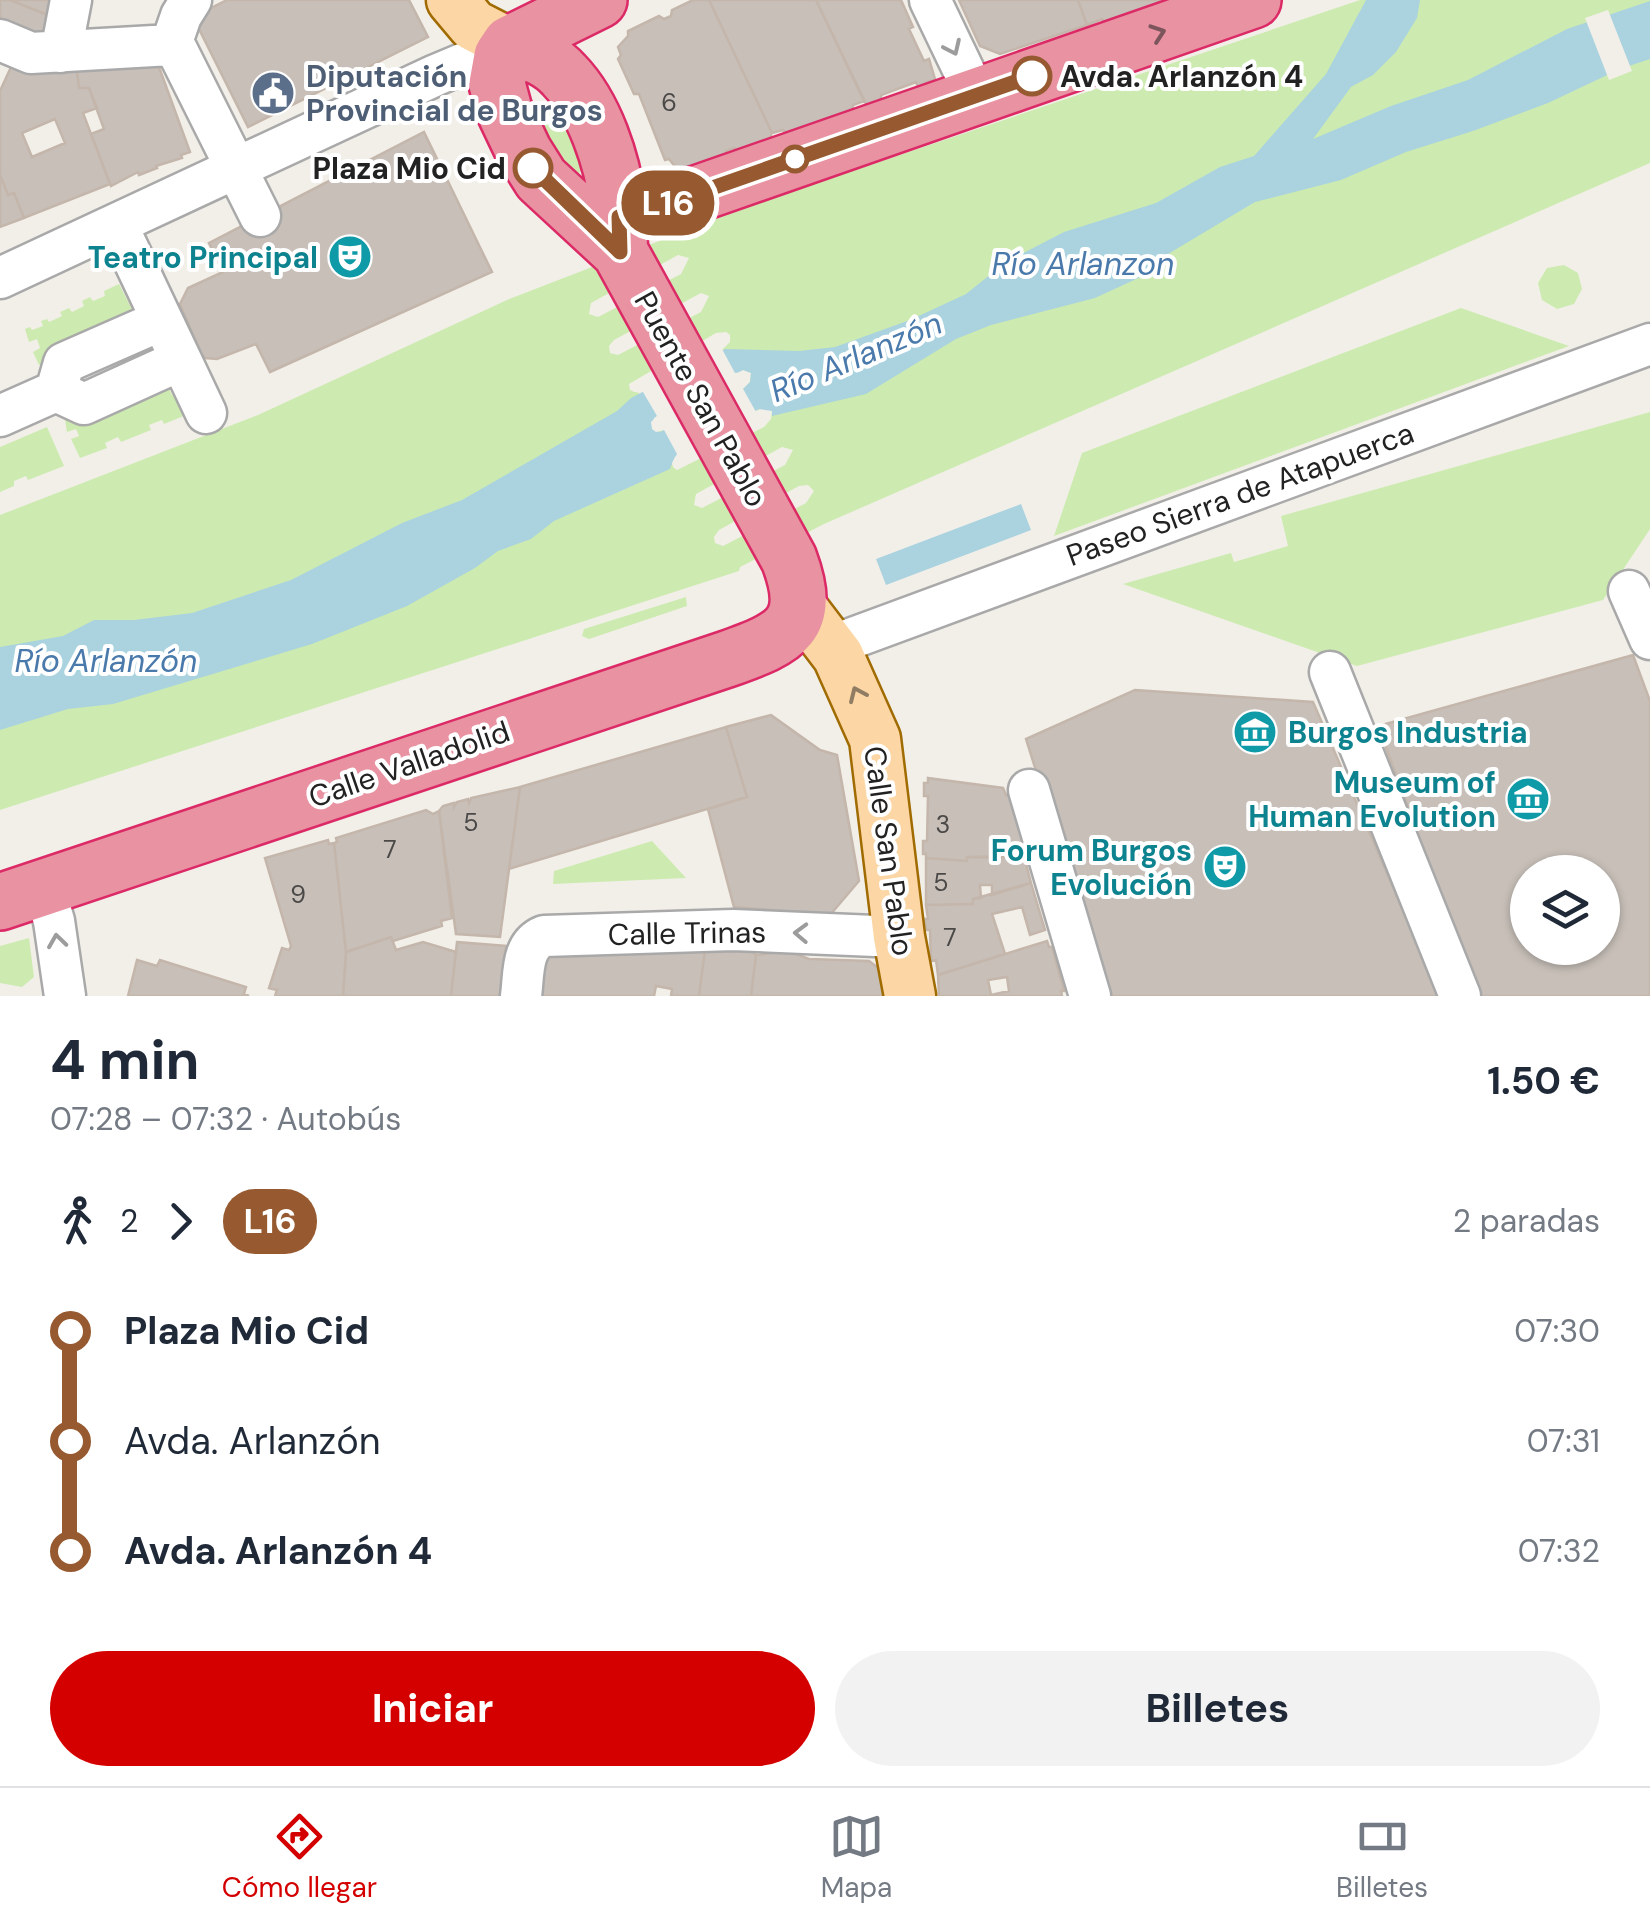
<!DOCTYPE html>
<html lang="es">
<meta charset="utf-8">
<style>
body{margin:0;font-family:"DM Sans",sans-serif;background:#f2f2f3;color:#1f2937;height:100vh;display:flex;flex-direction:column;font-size:38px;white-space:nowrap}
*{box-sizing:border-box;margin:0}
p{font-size:32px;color:#747a83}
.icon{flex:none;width:55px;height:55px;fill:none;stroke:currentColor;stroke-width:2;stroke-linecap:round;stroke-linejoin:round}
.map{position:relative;height:996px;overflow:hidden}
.drawer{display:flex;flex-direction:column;background:#fff;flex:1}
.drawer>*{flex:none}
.badge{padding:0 20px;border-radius:32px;font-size:35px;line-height:65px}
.buttons{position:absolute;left:1510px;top:855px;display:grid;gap:20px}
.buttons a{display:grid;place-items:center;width:110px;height:110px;border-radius:50%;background:#fff;box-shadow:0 2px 8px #0004;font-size:50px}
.map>.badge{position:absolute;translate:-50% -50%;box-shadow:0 0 0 5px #fff}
.legs{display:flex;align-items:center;gap:15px;height:110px;padding:0 50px;font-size:32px}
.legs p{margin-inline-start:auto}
.overview{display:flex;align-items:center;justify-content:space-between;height:170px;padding:0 50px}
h1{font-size:55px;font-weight:700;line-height:75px}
.button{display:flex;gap:20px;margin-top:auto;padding:20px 50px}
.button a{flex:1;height:115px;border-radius:60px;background:#d40000;color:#fff;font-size:40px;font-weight:700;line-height:115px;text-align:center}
.button a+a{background:#f2f2f3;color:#1f2937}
ul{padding:0 50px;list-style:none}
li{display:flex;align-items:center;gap:35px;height:110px;font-size:38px}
li i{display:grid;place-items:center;width:15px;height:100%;margin:0 12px;background:currentColor}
li i::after{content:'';width:25px;height:25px;margin:-12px;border:8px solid;border-radius:50%;background:#fff}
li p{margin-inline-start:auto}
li:first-child i{background:linear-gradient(#0000 50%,currentColor 0)}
li:last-child i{background:linear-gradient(currentColor 50%,#0000 0)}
.tabs{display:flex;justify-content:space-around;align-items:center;height:140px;border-top:2px solid #e0e1e3;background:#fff;font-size:28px;color:#747a83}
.tabs a{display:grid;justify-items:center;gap:5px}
.tabs .current{color:#d40000}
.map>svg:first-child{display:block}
.grass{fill:#cdebb0;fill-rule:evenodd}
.water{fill:#aad3df;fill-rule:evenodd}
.pier{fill:#f2efe9}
.building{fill:#c7bfb8;stroke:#c4b6ab;stroke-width:2.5;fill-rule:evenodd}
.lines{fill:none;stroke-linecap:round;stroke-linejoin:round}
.minor-casing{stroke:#a9a9a9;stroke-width:45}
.major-casing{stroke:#a06b00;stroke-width:55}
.highway-casing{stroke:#dc2a67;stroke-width:60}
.minor{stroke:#fff;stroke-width:40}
.major{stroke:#fcd6a4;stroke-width:50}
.highway{stroke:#e892a2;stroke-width:55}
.oneway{stroke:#7b545c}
.oneway2{stroke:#9c9c9c}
.oneway3{stroke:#8f7c63}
.line-1-casing{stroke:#fff;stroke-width:22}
.line-1{stroke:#975a30;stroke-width:15}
.stop-1-dot{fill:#fff;stroke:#975a30;stroke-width:5}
.labels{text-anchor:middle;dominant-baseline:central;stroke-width:8;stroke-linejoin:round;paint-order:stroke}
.number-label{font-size:25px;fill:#4b4948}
.service-label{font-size:30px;font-weight:bold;fill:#4e5e75;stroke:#fff;text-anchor:start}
.stop-label{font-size:30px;font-weight:bold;fill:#222;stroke:#fff;text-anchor:start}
.culture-label{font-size:30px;font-weight:bold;fill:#0d838f;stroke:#fff;text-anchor:end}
.street-label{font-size:30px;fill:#222;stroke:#fff}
.water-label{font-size:32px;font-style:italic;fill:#4a7aab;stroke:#fff}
</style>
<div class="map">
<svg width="1650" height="996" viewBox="0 0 1650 996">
<rect width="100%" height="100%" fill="#f2efe9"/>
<path class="grass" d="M 1360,0 L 1650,0 L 1650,163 L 824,524 L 740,567 L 739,571 L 0,810 L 0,515 L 258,415 L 507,300 L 667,238 L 674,231 ZM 678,255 L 689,258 L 681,274 L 598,317 L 589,314 L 591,303 ZM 701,293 L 709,296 L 701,312 L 618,355 L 610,353 L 609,346 L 614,340 ZM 726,332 L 730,335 L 730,342 L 722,350 L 734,372 L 743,370 L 751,373 L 750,382 L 743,389 L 755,411 L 764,408 L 772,411 L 771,419 L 764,427 L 677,470 L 673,467 L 664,430 L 650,425 L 639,393 L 630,390 L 629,384 L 716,333 ZM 782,447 L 793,450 L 785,465 L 702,508 L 694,505 L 696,494 ZM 808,485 L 814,491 L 806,503 L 723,546 L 715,543 L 714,537 L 719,530 L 799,486 Z
M 546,110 L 567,117 L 583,169 L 577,175 L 563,176 L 537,117 Z
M 1564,265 L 1578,273 L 1582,289 L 1574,304 L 1557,309 L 1542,300 L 1538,283 L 1547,268 Z
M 119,284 L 136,317 L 134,322 L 39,365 L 33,352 L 40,348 L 37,339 L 29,342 L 25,329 L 30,327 L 32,330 L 43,326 L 41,321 L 47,319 L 49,322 L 62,316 L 60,312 L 69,308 L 72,312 L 84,306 L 82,301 L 90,297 L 93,301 L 105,296 L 104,291 Z
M 1461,308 L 1569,346 L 1054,536 L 1082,453 Z
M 159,379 L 166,382 L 172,395 L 182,392 L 191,413 L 164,424 L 162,420 L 149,425 L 151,430 L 121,442 L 118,437 L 105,443 L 107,448 L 80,458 L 71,439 L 79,436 L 76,429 L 67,432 L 65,420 Z
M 1650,412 L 1650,529 L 1603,600 L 1357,666 L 1123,584 L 1231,553 L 1234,562 L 1288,546 L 1281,516 Z
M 47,427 L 64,466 L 28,480 L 26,476 L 14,481 L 14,486 L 0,492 L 0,447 Z
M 686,597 L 687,606 L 589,639 L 582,636 L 584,629 Z
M 652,841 L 686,878 L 553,884 L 554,871 Z
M 29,938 L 34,977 L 22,987 L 0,983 L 0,946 Z"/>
<path class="water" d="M 1366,0 L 1420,0 L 1417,18 L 1396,52 L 1373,75 L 1351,87 L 1313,139 L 1391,106 L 1468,80 L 1567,29 L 1650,1 L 1650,59 L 1620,69 L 1548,103 L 1473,131 L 1406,152 L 1341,180 L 1255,202 L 1163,257 L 1145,275 L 1095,298 L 991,325 L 956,339 L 866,394 L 772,416 L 772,411 L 759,409 L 675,457 L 670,469 L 554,521 L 531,539 L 498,551 L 475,568 L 407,606 L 312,644 L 113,704 L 68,709 L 0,730 L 0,647 L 63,636 L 94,620 L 134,620 L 192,613 L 291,580 L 402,523 L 462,500 L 617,411 L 631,398 L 725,349 L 799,351 L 835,347 L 910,320 L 966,294 L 1006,262 L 1064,232 L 1156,203 L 1220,167 L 1254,156 L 1326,74 ZM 743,370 L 751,373 L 750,382 L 743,389 L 660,432 L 652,429 L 654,418 Z
M 1021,504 L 1031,530 L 886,585 L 876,559 Z"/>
<path class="pier" d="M 1608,10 L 1632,71 L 1609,80 L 1585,18 Z
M 723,344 L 727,344 L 722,349 L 735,373 L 743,372 L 747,376 L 748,381 L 742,387 L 756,412 L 766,411 L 769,414 L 769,419 L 765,413 L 757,415 L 678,460 L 677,470 L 672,463 L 677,454 L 664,430 L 656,432 L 652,429 L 651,422 L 657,416 L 643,392 L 632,392 Z"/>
<path class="building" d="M 0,0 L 10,0 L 48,15 L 43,34 L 0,26 Z
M 10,0 L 53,0 L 48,15 Z
M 227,0 L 409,0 L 428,37 L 248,127 L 193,17 Z
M 693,0 L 709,0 L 772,133 L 769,139 L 737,151 L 734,148 L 726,151 L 725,156 L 692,168 L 677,169 L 669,159 L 665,160 L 639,94 L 634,94 L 618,59 L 621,55 L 618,47 L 628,36 L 628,31 L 659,16 L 664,19 L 671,16 L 672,10 Z
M 709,0 L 816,0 L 864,101 L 853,105 L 852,111 L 787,134 L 783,130 L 772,133 Z
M 816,0 L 901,0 L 913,27 L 909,29 L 924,61 L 929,59 L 935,79 L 918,87 L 916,82 L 881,95 L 881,101 L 867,106 Z
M 959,0 L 1078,0 L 1087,25 L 1000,54 L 980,46 Z
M 1078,0 L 1171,0 L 1104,22 L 1102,19 L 1087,25 Z
M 76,64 L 79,88 L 89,88 L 97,108 L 83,113 L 110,184 L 24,218 L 14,193 L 8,195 L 0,175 L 0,91 L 12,65 ZM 55,119 L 65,143 L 32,157 L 22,133 Z
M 76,64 L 159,67 L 190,152 L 181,155 L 182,158 L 156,166 L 157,168 L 139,175 L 138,172 L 111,186 L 91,134 L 104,129 L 89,88 L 79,88 Z
M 424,132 L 492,272 L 270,372 L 256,344 L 217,359 L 205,358 L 200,352 L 180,304 L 188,288 L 223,272 L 209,243 Z
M 0,175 L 8,195 L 14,193 L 24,218 L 0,227 Z
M 1633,655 L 1650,701 L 1650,996 L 1478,996 L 1378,726 ZM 1528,872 L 1602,872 L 1602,948 L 1528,948 Z
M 1135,690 L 1313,702 L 1440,996 L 1107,996 L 1026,739 Z
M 771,715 L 820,750 L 837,755 L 859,881 L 830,915 L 734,907 L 708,809 L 747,797 L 726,727 Z
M 726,727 L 747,797 L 509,869 L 520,787 Z
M 928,778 L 1003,788 L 1006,795 L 1016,793 L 1034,853 L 998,858 L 967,857 L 967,861 L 926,858 L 926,854 L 923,854 L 923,841 L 927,841 L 928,796 L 924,796 L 924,783 L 928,783 Z
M 520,787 L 500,937 L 456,934 L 439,811 L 443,806 L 454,803 L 454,807 L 457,802 L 468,799 L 469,803 L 471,798 Z
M 426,810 L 433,814 L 439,811 L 452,918 L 441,921 L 442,926 L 393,941 L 391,937 L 346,952 L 334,843 L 337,842 L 336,838 Z
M 328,840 L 329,844 L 334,843 L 346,952 L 343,996 L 275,996 L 277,990 L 269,988 L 282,948 L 289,950 L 291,946 L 265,858 Z
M 1024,856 L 1031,883 L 992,895 L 992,885 L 980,885 L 981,898 L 973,899 L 973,904 L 926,905 L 926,858 L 967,861 L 967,857 Z
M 1031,883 L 1045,930 L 1030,935 L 1022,907 L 992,914 L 1005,954 L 938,975 L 936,960 L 931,961 L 930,930 L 926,930 L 924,919 L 928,919 L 926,905 L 973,904 L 973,899 Z
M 391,937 L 396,950 L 423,942 L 456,952 L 451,996 L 343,996 L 346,952 Z
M 1047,941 L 1049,947 L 1052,947 L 1064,991 L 1061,991 L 1062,996 L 939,996 L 938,975 ZM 1007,977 L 1009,991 L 991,995 L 988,980 Z
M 457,942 L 506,946 L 500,996 L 451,996 Z
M 750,949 L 756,955 L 751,996 L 699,996 L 705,950 Z
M 705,950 L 699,996 L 671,996 L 672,989 L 656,986 L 654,996 L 539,996 L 545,954 Z
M 788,951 L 809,959 L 869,961 L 885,973 L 890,996 L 751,996 L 756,955 Z
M 137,960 L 157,966 L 160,960 L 246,987 L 244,994 L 249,996 L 128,996 Z"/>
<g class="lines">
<defs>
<path id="minor" d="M 930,0 L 976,96
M 0,40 L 31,53 L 171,45
M 171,45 L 177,50 L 260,216
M 171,45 L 181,16 L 191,0
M 61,52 L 71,0
M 117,225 L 162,320
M 0,278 L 436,75 L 510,44
M 181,360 L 206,413
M 0,416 L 56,391 L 84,404 L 181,360 L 162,320 L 64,363 L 56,391
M 1629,591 L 1650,639
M 831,646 L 1650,344
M 1330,672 L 1460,996
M 1029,790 L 1090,996
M 44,887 L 54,921 L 65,996
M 521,996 C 524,974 521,945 544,936 L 733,930 L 899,937"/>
<path id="major" d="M 452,0 L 473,25 L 510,44
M 800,606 L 838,656 L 875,739 L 899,937 L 910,996"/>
<path id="highway" d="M 510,44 C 529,52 550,59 564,75 C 595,107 612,161 618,204 C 620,220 618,235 620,251
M 510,44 L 599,0
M 586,220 L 604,220 L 665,205 L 1253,0
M 0,902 L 727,659 C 786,638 814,626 789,559 L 620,252 L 541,179 L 524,152 L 504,110 L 497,84 L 502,56 L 510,44"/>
</defs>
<use href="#minor" class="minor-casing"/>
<use href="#major" class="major-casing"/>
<use href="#highway" class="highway-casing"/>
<use href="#minor" class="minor"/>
<use href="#major" class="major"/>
<use href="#highway" class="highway"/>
</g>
<defs><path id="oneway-chevron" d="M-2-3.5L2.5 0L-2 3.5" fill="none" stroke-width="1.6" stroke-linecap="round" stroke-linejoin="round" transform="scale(2.5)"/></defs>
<use class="oneway" href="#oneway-chevron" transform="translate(1158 33) rotate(-19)"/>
<g class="oneway2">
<use href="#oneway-chevron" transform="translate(953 48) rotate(65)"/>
<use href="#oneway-chevron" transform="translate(801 933) rotate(-178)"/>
<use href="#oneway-chevron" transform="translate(57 941) rotate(-98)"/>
</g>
<use class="oneway3" href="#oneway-chevron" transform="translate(857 694) rotate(-114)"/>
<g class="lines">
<defs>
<path id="line-1" d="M 533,168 L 620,252 L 619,217 L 675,201 L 1032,76"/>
</defs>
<use href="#line-1" class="line-1-casing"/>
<use href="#line-1" class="line-1"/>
</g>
<defs>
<symbol id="civic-disc" viewBox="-11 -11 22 22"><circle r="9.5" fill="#5c6f8a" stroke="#fff"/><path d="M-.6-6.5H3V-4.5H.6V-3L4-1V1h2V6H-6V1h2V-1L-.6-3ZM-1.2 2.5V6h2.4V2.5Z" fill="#fff"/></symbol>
<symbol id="theatre-disc" viewBox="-11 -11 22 22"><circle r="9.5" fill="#0f9aa8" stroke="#fff"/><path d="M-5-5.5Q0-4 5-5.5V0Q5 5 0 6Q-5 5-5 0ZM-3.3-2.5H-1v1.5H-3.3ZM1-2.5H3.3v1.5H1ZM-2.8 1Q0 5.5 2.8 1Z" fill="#fff"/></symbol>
<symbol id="museum-disc" viewBox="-11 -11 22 22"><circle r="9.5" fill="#0f9aa8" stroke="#fff"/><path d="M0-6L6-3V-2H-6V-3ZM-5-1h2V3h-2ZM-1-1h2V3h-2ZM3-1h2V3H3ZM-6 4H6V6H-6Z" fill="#fff"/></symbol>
</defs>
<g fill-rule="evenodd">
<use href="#civic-disc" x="248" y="68" width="50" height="50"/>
<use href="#theatre-disc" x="325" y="232" width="50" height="50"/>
<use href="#museum-disc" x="1230" y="707" width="50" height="50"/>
<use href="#museum-disc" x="1503" y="774" width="50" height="50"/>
<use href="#theatre-disc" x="1200" y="842" width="50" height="50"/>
</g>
<g class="stop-1-dot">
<circle cx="1032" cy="76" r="18"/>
<circle cx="795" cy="159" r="12"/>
<circle cx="533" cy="168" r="18"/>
</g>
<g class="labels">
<g class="number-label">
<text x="669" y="102">6</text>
<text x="471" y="822">5</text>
<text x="943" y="824">3</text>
<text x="390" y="849">7</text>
<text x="941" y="882">5</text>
<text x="298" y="894">9</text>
<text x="950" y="937">7</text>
</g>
<g class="service-label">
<text x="306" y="76">Diputación<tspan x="306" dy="34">Provincial de Burgos</tspan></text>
</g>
<g class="stop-label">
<text x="1060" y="76">Avda. Arlanzón 4</text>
<text x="506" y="168" text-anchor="end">Plaza Mio Cid</text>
</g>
<g class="culture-label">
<text x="318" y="257">Teatro Principal</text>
<text x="1288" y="732" text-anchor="start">Burgos Industria</text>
<text x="1496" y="782">Museum of<tspan x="1496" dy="34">Human Evolution</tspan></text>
<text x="1192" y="850">Forum Burgos<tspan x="1192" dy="34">Evolución</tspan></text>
</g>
<g class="street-label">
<text transform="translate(701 399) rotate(61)">Puente San Pablo</text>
<text transform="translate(1240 494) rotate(-20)">Paseo Sierra de Atapuerca</text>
<text transform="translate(409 764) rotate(-19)">Calle Valladolid</text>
<text transform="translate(889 851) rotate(82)">Calle San Pablo</text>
<text transform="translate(687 933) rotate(-1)">Calle Trinas</text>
</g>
<g class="water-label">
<text x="1083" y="264">Río Arlanzon</text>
<text transform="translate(856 357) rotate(-23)">Río Arlanzón</text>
<text x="106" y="661">Río Arlanzón</text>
</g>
</g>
</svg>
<div class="buttons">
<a><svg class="icon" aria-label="layers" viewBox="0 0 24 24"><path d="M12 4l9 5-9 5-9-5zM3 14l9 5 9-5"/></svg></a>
</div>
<b class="badge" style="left:668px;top:203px;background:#975a30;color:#fff">L16</b>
</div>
<section class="drawer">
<div class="overview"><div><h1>4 min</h1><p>07:28 – 07:32 · Autobús</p></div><b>1.50 €</b></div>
<div class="legs"><svg class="icon" aria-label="walk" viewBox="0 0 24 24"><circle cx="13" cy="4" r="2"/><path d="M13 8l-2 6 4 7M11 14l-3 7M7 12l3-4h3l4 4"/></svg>2<svg class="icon" aria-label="forward" viewBox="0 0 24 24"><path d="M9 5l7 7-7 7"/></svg><b class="badge" style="background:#975a30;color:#fff">L16</b><p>2 paradas</p></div>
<ul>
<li><i style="color:#975a30"></i><b>Plaza Mio Cid</b><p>07:30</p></li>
<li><i style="color:#975a30"></i><span>Avda. Arlanzón</span><p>07:31</p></li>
<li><i style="color:#975a30"></i><b>Avda. Arlanzón 4</b><p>07:32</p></li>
</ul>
<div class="button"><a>Iniciar</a><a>Billetes</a></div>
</section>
<nav class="tabs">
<a class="current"><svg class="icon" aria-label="directions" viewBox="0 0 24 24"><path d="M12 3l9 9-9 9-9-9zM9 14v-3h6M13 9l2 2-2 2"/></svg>Cómo llegar</a>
<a><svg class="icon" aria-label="map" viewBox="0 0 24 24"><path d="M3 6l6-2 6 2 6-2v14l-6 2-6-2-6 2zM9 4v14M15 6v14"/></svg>Mapa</a>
<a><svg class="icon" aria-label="tickets" viewBox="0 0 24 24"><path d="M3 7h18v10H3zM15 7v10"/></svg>Billetes</a>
</nav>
